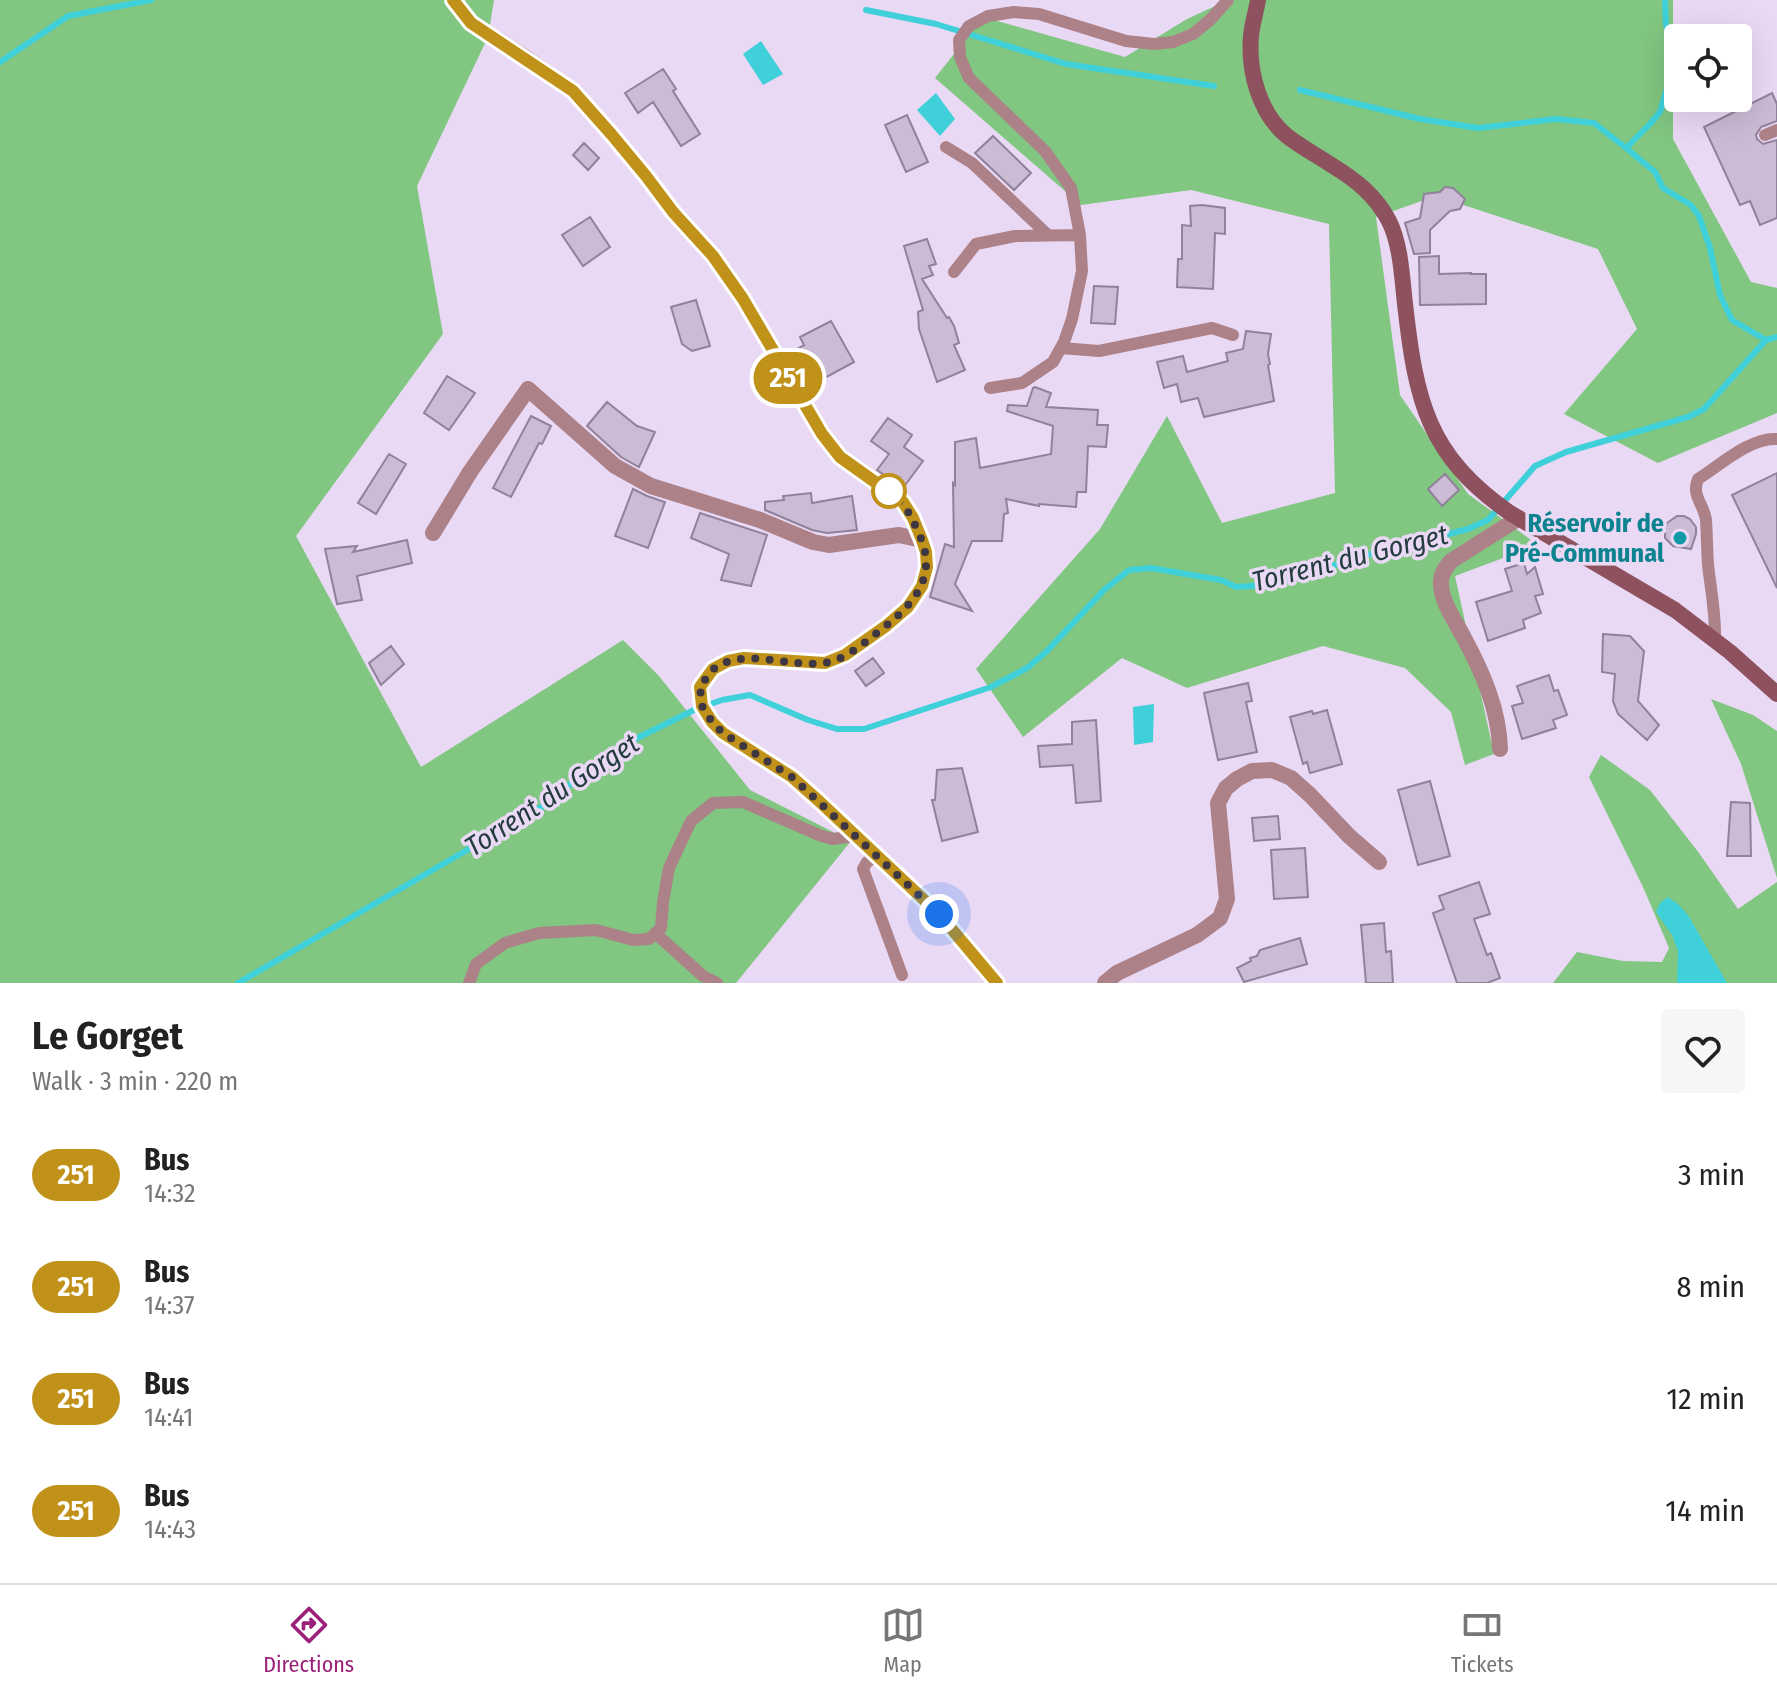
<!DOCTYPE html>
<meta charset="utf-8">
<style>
body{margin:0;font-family:"Fira Sans Condensed",sans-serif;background:#f6f6f6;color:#222;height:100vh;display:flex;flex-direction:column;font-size:30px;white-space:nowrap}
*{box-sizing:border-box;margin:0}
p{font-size:26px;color:#767676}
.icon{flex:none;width:44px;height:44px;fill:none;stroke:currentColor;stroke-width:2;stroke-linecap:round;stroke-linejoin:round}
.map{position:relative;height:983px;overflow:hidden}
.drawer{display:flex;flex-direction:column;background:#fff;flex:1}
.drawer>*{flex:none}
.badge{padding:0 16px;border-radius:26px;font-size:28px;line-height:52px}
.tools{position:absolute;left:1664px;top:24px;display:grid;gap:16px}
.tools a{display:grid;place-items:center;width:88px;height:88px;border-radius:8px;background:#fff;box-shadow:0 8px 32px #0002;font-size:40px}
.you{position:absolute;width:40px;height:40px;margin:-20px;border:6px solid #fff;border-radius:50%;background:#1a73e8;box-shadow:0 0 0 12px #1a73e833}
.map>.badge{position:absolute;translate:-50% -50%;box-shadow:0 0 0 4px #fff}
.round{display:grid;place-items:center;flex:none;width:84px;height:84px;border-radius:8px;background:#f6f6f6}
.summary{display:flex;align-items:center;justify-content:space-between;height:136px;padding:0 32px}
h1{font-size:38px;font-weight:700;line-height:60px}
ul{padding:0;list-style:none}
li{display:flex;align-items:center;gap:24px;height:112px;padding:0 32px}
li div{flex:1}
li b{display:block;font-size:30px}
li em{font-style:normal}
li .badge{min-width:88px;font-weight:700;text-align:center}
.dock{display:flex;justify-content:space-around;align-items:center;height:112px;border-top:2px solid #e0e0e0;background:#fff;font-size:22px;color:#767676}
.dock a{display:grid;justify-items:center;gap:4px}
.dock .current{color:#9a2079}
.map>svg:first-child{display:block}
.forest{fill:#81c681}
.water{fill:#3fd0da}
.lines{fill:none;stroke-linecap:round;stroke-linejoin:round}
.stream{stroke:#3fd0da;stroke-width:6}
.building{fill:#cbbbd5;stroke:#91819a;stroke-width:2}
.lane{stroke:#ac8188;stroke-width:12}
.street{stroke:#ac8188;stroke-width:16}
.secondary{stroke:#8e525e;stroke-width:16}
.line-casing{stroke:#fff;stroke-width:18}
.line{stroke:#c0921a;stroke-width:12}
.walk{stroke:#3e3742;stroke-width:8;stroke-dasharray:0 14.4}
.stop-dot{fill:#fff;stroke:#c0921a;stroke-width:4}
.culture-dot{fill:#0f9aa8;stroke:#ead9f5;stroke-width:3}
.labels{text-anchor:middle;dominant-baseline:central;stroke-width:7;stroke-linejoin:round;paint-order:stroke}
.culture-label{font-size:26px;font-weight:bold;fill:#0d838f;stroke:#ead9f5;text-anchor:end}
.water-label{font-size:28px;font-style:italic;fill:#243c3e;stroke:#ead9f5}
</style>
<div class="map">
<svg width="1777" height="983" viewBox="0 0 1777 983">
<rect width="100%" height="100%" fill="#ead9f5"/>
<path class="forest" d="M 0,0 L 494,0 L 488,37 L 417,186 L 443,334 L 296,536 L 421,767 L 623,640 L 659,676 L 750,790 L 851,841 L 736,983 L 0,983 Z
M 1228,0 L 1673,0 L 1673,139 L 1751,282 L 1777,288 L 1777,413 L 1658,463 L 1564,414 L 1637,329 L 1598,249 L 1436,196 L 1376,217 L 1400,395 L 1468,494 L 1538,545 L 1455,576 L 1494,754 L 1465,765 L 1451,712 L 1405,668 L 1323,646 L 1187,688 L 1122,658 L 1023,737 L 976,669 L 1100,529 L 1167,416 L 1222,523 L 1335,493 L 1329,224 L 1191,190 L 1081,205 L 935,78 L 983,17 L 1125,57 L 1187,19 Z
M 1711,699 L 1753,715 L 1777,731 L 1777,878 L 1741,764 Z
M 1601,755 L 1650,790 L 1699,853 L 1738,909 L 1777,882 L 1777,983 L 1553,983 L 1577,952 L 1623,961 L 1662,962 L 1669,948 L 1643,887 L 1589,777 Z"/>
<path class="water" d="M 761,41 L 783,74 L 763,85 L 743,54 Z
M 936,93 L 955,119 L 940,136 L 917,110 Z
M 1154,704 L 1153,742 L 1134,745 L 1133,707 Z
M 1668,897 L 1678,904 L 1688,915 L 1727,983 L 1677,983 L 1678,951 L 1672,935 L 1656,912 L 1660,903 Z"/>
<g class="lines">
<path class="stream" d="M 866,10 L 936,24 L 1066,64 L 1214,86
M 0,62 L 68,16 L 151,0
M 1300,90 L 1420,119 L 1478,128 L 1556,119 L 1594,123 L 1626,148
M 1650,124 L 1660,112 L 1676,57 L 1666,25 L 1665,0
M 1648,126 L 1626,148 L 1655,172 L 1663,188 L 1691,205 L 1699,216 L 1710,248 L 1720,295 L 1732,320 L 1766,340 L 1777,337
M 238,983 L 543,806 L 615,749 L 696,709 L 722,700 L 750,695 L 808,720 L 837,729 L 864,729 L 991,687 L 1027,668 L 1046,652 L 1104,590 L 1129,570 L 1151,568 L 1221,580 L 1236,587 L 1268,585 L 1371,554 L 1468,529 L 1488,520 L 1535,466 L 1566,452 L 1688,417 L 1704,409 L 1766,340"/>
</g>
<path class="building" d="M 663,69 L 676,89 L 673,91 L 700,134 L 681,146 L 653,102 L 638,113 L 625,93 Z
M 1772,93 L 1777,104 L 1777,121 L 1761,127 L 1756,135 L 1757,139 L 1763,144 L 1777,140 L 1777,218 L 1760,225 L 1750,201 L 1740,205 L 1704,127 Z
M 907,115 L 928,162 L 906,172 L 885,125 Z
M 993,136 L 1031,173 L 1014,190 L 975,153 Z
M 584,143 L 599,158 L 588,170 L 573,155 Z
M 1445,187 L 1453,188 L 1465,199 L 1460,209 L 1450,211 L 1430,230 L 1430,253 L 1414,254 L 1405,223 L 1420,218 L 1424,194 L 1440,192 Z
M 1202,205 L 1225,208 L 1225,234 L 1215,233 L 1213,289 L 1177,287 L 1178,259 L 1182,259 L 1182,225 L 1191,226 L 1190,206 Z
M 590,217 L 610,247 L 583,266 L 562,235 Z
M 927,239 L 936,264 L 929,266 L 933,275 L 922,279 L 947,318 L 949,317 L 954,326 L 959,343 L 954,345 L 965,370 L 937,382 L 919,329 L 918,312 L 923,310 L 904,246 Z
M 1439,256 L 1439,274 L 1471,273 L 1471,274 L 1486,274 L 1486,304 L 1420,305 L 1419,257 Z
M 1094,286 L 1118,287 L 1115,324 L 1091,323 Z
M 696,300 L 710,346 L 692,351 L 682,344 L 671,307 Z
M 831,321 L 854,362 L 823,379 L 814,363 L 800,371 L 790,353 L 804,345 L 800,337 Z
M 1246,331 L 1271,334 L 1268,354 L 1270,364 L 1268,365 L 1274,401 L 1204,417 L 1198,398 L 1181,402 L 1177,384 L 1164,388 L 1157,362 L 1183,356 L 1187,372 L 1228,361 L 1226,353 L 1243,349 Z
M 447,376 L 475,393 L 449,430 L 424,413 Z
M 1035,387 L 1051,393 L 1046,407 L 1098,410 L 1097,425 L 1108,425 L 1106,447 L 1088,446 L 1086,492 L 1077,492 L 1076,507 L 1039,504 L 1039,506 L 1006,499 L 1008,513 L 1004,514 L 1002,541 L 972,541 L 955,584 L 972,611 L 930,597 L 945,544 L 954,547 L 953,483 L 955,485 L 955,442 L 976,438 L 980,468 L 1051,454 L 1053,426 L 1007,411 L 1008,405 L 1027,406 L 1033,388 Z
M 607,402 L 637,426 L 655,432 L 639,467 L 621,457 L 587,426 Z
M 531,416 L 551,426 L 542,444 L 539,443 L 511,497 L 493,488 Z
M 888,418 L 912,435 L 904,447 L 923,461 L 903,488 L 877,470 L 889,454 L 871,441 Z
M 389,454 L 406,464 L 376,514 L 358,503 Z
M 1777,473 L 1777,588 L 1732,495 Z
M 1445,474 L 1459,490 L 1442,506 L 1428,489 Z
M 633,489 L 647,496 L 665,502 L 648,548 L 615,536 Z
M 811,493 L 812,503 L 852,496 L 857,530 L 827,533 L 812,530 L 765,510 L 765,502 L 784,500 L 783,496 Z
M 700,513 L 767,535 L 751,586 L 721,580 L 729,554 L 691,538 Z
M 1677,516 L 1684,516 L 1690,519 L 1696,527 L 1696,534 L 1691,549 L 1673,546 L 1665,538 L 1665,530 L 1667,523 Z
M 407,540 L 412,563 L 357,576 L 362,600 L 337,604 L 325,549 L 357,546 L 353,552 Z
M 1524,563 L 1527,574 L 1535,567 L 1543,594 L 1535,596 L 1541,613 L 1523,620 L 1525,628 L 1488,641 L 1476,602 L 1512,591 L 1505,569 Z
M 1603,634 L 1630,636 L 1644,651 L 1638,701 L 1659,725 L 1647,740 L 1618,714 L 1613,701 L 1615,674 L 1602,672 Z
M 391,646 L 404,664 L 381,685 L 369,663 Z
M 873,658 L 884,673 L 866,686 L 855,671 Z
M 1549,675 L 1554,691 L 1558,690 L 1567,715 L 1553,720 L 1556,728 L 1522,739 L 1512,706 L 1523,703 L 1517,686 Z
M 1248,683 L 1252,701 L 1246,702 L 1257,752 L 1218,760 L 1204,693 Z
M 1327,710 L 1342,764 L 1310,773 L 1307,762 L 1303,764 L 1290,717 L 1312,711 L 1313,714 Z
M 1096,720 L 1101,801 L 1076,803 L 1073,765 L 1040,767 L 1038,746 L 1072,744 L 1072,722 Z
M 962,768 L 978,832 L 942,841 L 932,800 L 935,800 L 937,770 Z
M 1430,781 L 1450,856 L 1418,865 L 1398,790 Z
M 1731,802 L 1750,803 L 1751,856 L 1727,856 Z
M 1278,816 L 1280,839 L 1254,841 L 1252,818 Z
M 1305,848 L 1308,897 L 1274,899 L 1271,850 Z
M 1479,882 L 1490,914 L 1474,919 L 1487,955 L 1491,953 L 1500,978 L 1487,983 L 1457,983 L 1433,913 L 1444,909 L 1439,896 Z
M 1384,923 L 1386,952 L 1391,951 L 1393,983 L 1366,983 L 1361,925 Z
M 1300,938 L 1307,964 L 1244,982 L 1237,968 L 1251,961 L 1250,958 L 1257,956 L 1260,950 Z"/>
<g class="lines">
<path class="lane" d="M 1765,135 L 1777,130
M 946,147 L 972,163 L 1048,235
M 954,272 L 976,244 L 1015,236 L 1080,235
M 1061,348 L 1099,351 L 1212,328 L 1233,335
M 990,388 L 1022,383 L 1053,362 L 1064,342 L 1072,319 L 1082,271 L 1080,235 L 1071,188 L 1045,151 L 969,78 L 960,57 L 959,40 L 969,26 L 988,16 L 1014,12 L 1039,14 L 1126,41 L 1154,44 L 1173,42 L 1193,34 L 1210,20 L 1228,0
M 1715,641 C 1716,615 1711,591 1708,565 C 1707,550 1707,535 1706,520 C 1704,504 1691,496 1698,479 C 1720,465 1751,437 1777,439
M 878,856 L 867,862 L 863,869 L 902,975
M 655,933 L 703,976 L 717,983
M 469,983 L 476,964 L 505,943 L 539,933 L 596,930 L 633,940 L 649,939 L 661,928 L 663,902 L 669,868 L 691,821 L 713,803 L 743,802 L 819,835 L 832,839 L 856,836"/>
<path class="street" d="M 433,533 L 470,472 L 528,389 L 615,466 L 651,486 L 760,520 L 813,542 L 829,545 L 899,535 L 922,540
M 1500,749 C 1499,709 1482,671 1463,636 C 1455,621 1441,601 1441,584 C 1440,575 1445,568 1451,561 L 1519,518
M 1105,983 L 1117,973 L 1197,935 L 1220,918 L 1227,899 L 1218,803 L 1226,788 L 1237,779 L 1252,771 L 1272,770 L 1291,778 L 1310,795 L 1349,836 L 1379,862"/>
<path class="secondary" d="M 453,0 L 471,23 L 526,58 L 573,91 L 612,135 L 646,176 L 673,212 L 713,256 L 743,299 L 822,434 L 840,457 L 903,502 L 913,518 L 922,540 L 926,552 L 927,567 L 922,586 L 908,607 L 886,626 L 845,655 L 825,663 L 744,658 L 728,661 L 713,669 L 700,687 L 702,706 L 712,722 L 723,733 L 792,777 L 820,802 L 939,914 L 997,983
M 1258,0 C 1256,12 1252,24 1251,36 C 1248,71 1259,113 1287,136 C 1301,147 1318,156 1333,166 C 1356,180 1376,196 1389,221 C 1401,245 1402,278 1405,304 C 1416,401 1427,455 1510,513 L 1675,610 L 1730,652 L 1777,694"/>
</g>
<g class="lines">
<defs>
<path id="line" d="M 453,0 L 471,23 L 573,91 L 612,135 L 646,176 L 673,212 L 713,256 L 743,299 L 822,434 L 840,457 L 903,502 L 913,518 L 922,540 L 926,552 L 927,567 L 922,586 L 908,607 L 886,626 L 845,655 L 825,663 L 744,658 L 728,661 L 713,669 L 700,687 L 702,706 L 712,722 L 723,733 L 792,777 L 820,802 L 939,914 L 997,983"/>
</defs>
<use href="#line" class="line-casing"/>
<use href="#line" class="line"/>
<path class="walk" d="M 889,491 C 907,506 910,514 920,536 C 940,582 907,610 873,636 C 859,647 842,661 824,663 C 791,668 744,647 715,668 C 709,672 705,681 700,687 L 702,706 L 712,722 L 723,733 L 792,777 L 939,914"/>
</g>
<circle class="stop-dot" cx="889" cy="491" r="16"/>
<circle class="culture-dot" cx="1680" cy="538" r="8"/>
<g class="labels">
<g class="culture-label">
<text x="1664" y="523">Réservoir de<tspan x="1664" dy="30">Pré-Communal</tspan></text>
</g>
<g class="water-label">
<text transform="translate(1350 558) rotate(-14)">Torrent du Gorget</text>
<text transform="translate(552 795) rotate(-33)">Torrent du Gorget</text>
</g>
</g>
</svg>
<div class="tools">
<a><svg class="icon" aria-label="locate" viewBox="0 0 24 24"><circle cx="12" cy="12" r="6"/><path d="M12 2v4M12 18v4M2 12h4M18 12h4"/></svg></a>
</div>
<div class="you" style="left:939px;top:914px"></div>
<b class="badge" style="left:788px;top:378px;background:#c0921a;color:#fff">251</b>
</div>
<section class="drawer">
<div class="summary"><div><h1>Le Gorget</h1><p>Walk · 3 min · 220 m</p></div><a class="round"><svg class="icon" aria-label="heart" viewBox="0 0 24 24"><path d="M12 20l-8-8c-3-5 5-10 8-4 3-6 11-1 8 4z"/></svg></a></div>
<ul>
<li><span class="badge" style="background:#c0921a;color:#fff">251</span><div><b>Bus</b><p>14:32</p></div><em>3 min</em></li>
<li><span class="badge" style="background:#c0921a;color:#fff">251</span><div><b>Bus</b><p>14:37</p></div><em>8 min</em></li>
<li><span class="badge" style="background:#c0921a;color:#fff">251</span><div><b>Bus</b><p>14:41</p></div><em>12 min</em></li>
<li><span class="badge" style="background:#c0921a;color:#fff">251</span><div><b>Bus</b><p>14:43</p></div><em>14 min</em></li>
</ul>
</section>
<nav class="dock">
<a class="current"><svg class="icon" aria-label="directions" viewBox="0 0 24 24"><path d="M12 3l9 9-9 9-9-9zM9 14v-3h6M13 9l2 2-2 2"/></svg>Directions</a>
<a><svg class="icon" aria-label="map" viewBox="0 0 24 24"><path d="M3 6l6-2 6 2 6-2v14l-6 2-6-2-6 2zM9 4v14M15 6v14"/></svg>Map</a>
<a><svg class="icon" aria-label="tickets" viewBox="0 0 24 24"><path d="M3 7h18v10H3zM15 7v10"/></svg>Tickets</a>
</nav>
